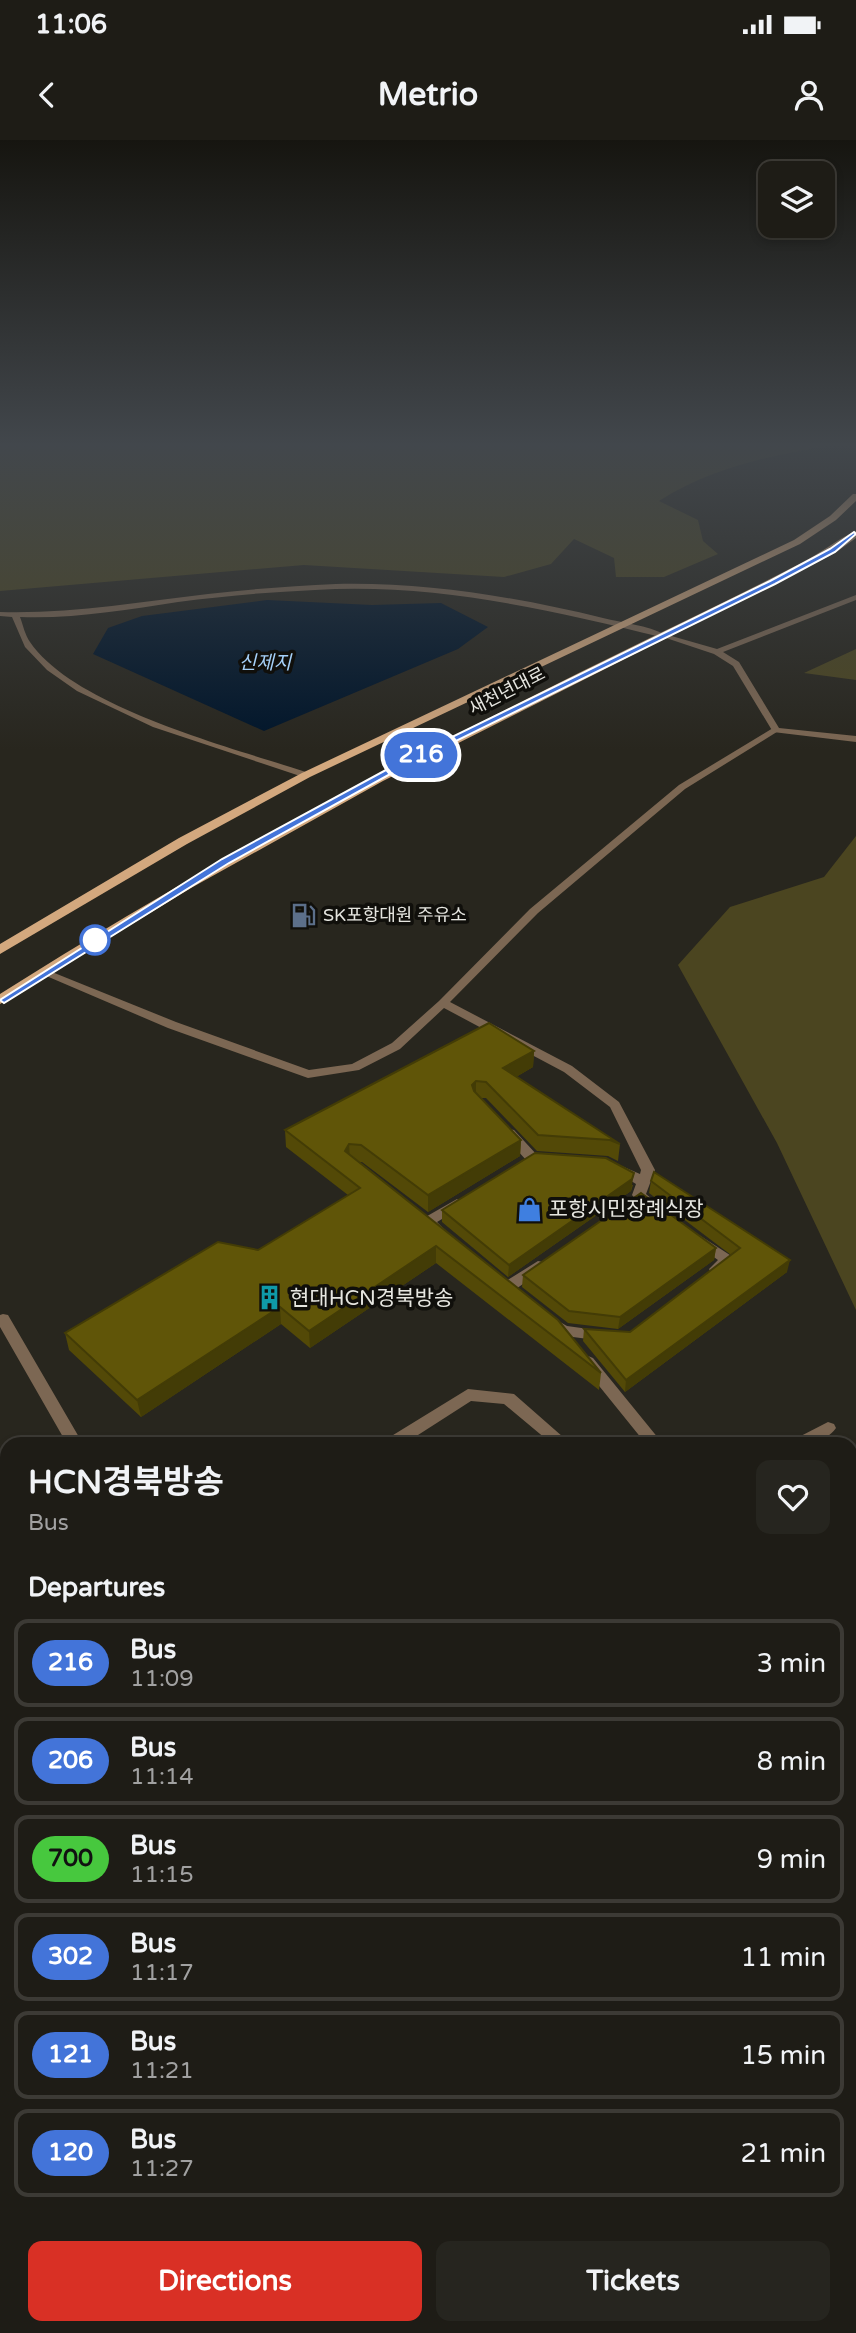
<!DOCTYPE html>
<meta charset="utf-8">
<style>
body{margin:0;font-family:"Varela Round","Noto Sans KR",sans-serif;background:#26251f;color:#f1f3f6;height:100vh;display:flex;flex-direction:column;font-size:26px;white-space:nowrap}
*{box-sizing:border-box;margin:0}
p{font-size:23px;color:#a1a1a1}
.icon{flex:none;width:38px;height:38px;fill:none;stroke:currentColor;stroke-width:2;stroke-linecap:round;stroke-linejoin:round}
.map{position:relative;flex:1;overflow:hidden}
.sheet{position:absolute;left:0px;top:1297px;width:858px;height:898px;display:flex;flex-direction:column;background:#1e1c16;border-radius:21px 21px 0 0;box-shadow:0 4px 10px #0003,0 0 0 2px #3c3a35}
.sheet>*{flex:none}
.badge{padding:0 14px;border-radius:23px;font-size:24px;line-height:46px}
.tools{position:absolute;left:758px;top:21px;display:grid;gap:14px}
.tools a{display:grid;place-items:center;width:77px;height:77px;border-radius:14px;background:#1e1c16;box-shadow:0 4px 10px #0003,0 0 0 2px #3c3a35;font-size:35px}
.map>.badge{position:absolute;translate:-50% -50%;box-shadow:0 0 0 4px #fff}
h2{padding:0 28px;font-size:26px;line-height:63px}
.round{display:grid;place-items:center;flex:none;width:74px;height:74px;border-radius:14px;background:#26251f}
.summary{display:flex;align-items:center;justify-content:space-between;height:119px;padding:0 28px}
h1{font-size:33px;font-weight:700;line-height:52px}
.cta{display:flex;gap:14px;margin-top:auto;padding:14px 28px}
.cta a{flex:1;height:80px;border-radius:14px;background:#d93025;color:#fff;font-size:28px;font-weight:700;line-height:80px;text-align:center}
.cta a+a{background:#26251f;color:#f1f3f6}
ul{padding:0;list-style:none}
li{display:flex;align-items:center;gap:21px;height:88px;margin:0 14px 10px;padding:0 14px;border:4px solid #3c3a35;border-radius:14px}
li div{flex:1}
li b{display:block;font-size:26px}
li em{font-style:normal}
li .badge{min-width:77px;font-weight:700;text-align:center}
.status{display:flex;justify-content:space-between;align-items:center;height:49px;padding:0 35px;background:#1e1c16;direction:ltr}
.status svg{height:19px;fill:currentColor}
header{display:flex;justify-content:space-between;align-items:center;height:91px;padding:0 28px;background:#1e1c16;font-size:32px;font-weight:700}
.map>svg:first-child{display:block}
.green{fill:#4b4520}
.water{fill:#00152a}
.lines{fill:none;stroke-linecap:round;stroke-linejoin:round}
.service{fill:#7c6753;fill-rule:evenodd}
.minor{fill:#7c6753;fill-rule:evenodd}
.primary{fill:#d3a87e;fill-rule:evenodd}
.wall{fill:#534907}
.shaded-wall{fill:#433c06}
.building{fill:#605508;stroke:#433c06;stroke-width:2}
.line{fill:#4374d9;stroke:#fff;stroke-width:2}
.stop-dot{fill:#fff;stroke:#4374d9;stroke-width:3.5}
.labels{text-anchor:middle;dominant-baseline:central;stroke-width:7;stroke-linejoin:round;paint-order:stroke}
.far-street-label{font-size:18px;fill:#e6e6e0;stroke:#100f0b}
.far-poi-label{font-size:18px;fill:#e6e6e0;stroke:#100f0b;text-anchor:start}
.far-water-label{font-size:19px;font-style:italic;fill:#a6d1f9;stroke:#100f0b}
.poi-label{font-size:21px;fill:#e6e6e0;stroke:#100f0b;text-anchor:start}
</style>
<div class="status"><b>11:06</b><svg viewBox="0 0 49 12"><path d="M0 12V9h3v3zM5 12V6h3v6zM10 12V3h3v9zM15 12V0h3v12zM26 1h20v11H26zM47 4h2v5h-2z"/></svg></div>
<header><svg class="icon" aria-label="back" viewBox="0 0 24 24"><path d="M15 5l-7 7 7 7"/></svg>Metrio<svg class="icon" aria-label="person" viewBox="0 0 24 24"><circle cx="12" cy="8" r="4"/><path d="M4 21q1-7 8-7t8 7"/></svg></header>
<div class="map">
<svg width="856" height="2193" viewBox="0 0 856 2193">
<rect width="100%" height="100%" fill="#28261e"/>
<path class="green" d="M 0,303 L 841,303 C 774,316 718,324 659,361 L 698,380 L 703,401 L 718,414 L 664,437 L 616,437 L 614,418 L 574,399 L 551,424 L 504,437 L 304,425 L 0,451 Z
M 856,509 L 856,540 L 804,533 Z
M 856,696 L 856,1170 L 777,1003 L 678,825 L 730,767 L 824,737 Z
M 0,1309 L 7,1311 L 7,1652 L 0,1639 Z
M 851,1762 L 856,1763 L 856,2193 L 300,2193 L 295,2188 L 850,2188 Z"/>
<path class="water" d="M 267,460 L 372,465 L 441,463 L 488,487 L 458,509 L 264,591 L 93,514 L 108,488 L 142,476 Z"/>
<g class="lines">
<path class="service" d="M 336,444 C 427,442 516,457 603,478 C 622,483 648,485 665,495 L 661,497 C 547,469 434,443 315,450 C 269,452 224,456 178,462 C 126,470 73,479 20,477 C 23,485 25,495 30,502 C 75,568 234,608 309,633 L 311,635 L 306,638 L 153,587 L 77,551 L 47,530 L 25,507 L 12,477 L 0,476 L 0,472 C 70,474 138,462 208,454 C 251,449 294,446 336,444 Z
M 773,588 L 780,590 L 685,649 L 538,773 L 450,862 L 572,926 L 619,962 L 655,1030 L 646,1054 L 659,1065 L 657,1068 C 647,1071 638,1063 632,1055 L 636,1044 L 610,1028 L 617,1024 L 640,1034 L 641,1030 L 610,967 L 564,932 L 444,868 L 400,909 L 359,930 L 308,938 L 168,888 L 37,832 L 39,830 L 47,830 L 176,882 L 309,930 L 352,924 L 392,903 L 439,861 L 530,769 L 679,645 Z
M 509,989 L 514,990 L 537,1015 L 539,1018 L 537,1021 L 527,1021 L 504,996 L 503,993 L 504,990 Z
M 457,1059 L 464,1064 L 462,1067 L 437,1082 L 446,1091 L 444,1094 C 435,1097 425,1090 420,1082 L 422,1079 Z
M 699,1095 L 733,1117 L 735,1120 C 730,1128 720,1135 711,1133 L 709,1129 L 718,1120 L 694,1103 L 692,1100 Z
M 538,1121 L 543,1122 L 545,1126 L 543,1130 L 513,1151 L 503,1151 L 501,1147 L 503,1143 Z
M 3,1174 L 8,1175 L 83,1304 L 67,1304 L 0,1187 L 0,1175 Z
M 553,1178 L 567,1186 L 603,1191 L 608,1192 L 610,1196 L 608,1200 L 603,1201 L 558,1195 L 546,1183 L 548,1179 Z
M 588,1216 L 593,1218 L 663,1304 L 646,1304 L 583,1226 L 580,1222 L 583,1218 Z
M 468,1249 L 514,1254 L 571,1304 L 552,1304 L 504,1264 L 471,1261 L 404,1304 L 383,1304 L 385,1300 Z
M 828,1282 L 834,1284 L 836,1288 C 825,1303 808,1304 791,1304 L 793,1300 Z
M 0,1331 L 7,1334 L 7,1349 L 0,1346 Z"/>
<path class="minor" d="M 856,455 L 856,460 L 723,512 L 739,522 L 779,588 L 856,596 L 856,602 L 773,592 L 733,526 L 714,514 L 657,495 L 661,493 L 717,509 Z"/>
<path class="primary" d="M 853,354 L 856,354 L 856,361 L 836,380 L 800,404 L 310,637 L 187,704 L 0,814 L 0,804 L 179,698 L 302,633 L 794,400 L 830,376 Z
M 856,391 L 856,398 L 835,413 L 383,641 L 191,748 L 0,864 L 0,854 C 211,720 430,605 654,496 C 703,472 753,448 801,423 C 820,414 837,399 856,391 Z"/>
</g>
<path class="wall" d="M 534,911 L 533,927 L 516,937 L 620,1004 L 618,1021 L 608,1016 L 537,1011 L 486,958 L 481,958 L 521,1000 L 520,1016 L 428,1072 L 362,1022 L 359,1022 L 601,1233 L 599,1250 L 436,1123 L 310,1208 L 281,1184 L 141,1277 L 69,1210 L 65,1193 L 258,1110 L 348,1055 L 286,1007 L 285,990 Z
M 651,1041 L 787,1132 L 625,1252 L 583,1201 L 584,1189 L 630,1192 L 731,1115 L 649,1053 Z
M 633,1045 L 631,1051 L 508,1137 L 442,1082 L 442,1070 Z
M 716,1108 L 714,1120 L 618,1189 L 568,1183 L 522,1147 L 523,1135 Z
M 850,1610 L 856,1611 L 856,1809 L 850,1807 Z"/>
<path class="shaded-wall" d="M 534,911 L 533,927 L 502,945 L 503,928 Z
M 476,941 L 476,957 L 472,945 Z
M 521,1000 L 520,1016 L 428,1072 L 428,1055 Z
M 349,1004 L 350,1021 L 345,1011 Z
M 634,1033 L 631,1051 L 508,1137 L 509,1125 Z
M 436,1106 L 436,1123 L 310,1208 L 309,1191 Z
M 716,1108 L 714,1120 L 618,1189 L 620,1177 Z
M 790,1120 L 787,1132 L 625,1252 L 626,1240 Z
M 280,1167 L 281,1184 L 141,1277 L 137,1260 Z"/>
<path class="building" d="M 489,883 L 534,911 L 503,928 L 620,1004 L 610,1000 L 538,995 L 486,942 L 476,941 L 472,945 L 474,951 L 521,1000 L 428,1055 L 361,1005 L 349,1004 L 345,1011 L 558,1180 L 601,1233 L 436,1106 L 309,1191 L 280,1167 L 137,1260 L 65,1193 L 218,1102 L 258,1110 L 360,1048 L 285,990 Z
M 535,1013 L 606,1018 L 634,1033 L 632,1039 L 509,1125 L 442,1070 Z
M 654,1032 L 790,1120 L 626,1240 L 584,1189 L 630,1192 L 740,1108 L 651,1041 Z
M 641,1053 L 716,1108 L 620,1177 L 569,1171 L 523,1135 Z
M 850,1610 L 856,1611 L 856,1772 L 850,1769 Z"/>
<linearGradient id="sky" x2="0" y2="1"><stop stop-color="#161510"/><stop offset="0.5" stop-color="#42474c"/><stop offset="1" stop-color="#42474c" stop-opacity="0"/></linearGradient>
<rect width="856" height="610" fill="url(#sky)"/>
<path class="line" d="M 854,392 L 856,394 L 835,412 L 775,444 L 403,627 L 229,723 L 4,863 L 0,860 L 222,719 L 397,624 L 770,441 L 830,409 Z"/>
<defs>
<symbol id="fuel-bare" viewBox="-9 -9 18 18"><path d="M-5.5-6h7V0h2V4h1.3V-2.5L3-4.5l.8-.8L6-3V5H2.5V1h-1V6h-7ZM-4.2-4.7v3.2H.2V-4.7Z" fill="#5c6f8a" stroke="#100f0b" stroke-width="2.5" paint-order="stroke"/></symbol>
<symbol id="shop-bare" viewBox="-9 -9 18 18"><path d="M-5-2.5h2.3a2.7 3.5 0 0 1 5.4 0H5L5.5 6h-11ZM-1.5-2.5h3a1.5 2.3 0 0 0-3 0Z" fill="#3f7fe0" stroke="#100f0b" stroke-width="2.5" paint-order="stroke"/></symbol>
<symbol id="building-bare" viewBox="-9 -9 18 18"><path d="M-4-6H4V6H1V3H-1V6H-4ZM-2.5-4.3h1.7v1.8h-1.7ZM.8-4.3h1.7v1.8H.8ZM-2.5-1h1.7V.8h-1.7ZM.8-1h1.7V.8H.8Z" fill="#0f9aa8" stroke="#100f0b" stroke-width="2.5" paint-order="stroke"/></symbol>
</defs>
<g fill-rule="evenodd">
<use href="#fuel-bare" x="286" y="758" width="35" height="35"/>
<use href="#shop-bare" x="512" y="1052" width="35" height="35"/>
<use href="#building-bare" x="252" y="1140" width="35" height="35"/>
</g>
<circle class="stop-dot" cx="95" cy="800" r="14"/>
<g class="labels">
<g class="far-street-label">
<text transform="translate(507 551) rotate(-27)">새천년대로</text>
</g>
<g class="far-poi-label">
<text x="323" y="775">SK포항대원 주유소</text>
</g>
<g class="far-water-label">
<text x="265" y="523">신제지</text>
</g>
<g class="poi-label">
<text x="549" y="1069">포항시민장례식장</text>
<text x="290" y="1158">현대HCN경북방송</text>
</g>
</g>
</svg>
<div class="tools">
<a><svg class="icon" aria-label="layers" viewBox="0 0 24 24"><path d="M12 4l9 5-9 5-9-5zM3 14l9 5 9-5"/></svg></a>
</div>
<b class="badge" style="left:421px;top:615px;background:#4374d9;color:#fff">216</b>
<section class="sheet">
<div class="summary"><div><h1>HCN경북방송</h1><p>Bus</p></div><a class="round"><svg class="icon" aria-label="heart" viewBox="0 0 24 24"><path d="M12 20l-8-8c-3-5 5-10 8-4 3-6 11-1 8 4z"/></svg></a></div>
<h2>Departures</h2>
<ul>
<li><span class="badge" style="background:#4374d9;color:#fff">216</span><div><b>Bus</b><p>11:09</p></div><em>3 min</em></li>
<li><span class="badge" style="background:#4374d9;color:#fff">206</span><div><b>Bus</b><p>11:14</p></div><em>8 min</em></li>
<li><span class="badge" style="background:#47c83e;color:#111">700</span><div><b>Bus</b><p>11:15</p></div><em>9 min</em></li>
<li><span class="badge" style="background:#4374d9;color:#fff">302</span><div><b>Bus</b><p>11:17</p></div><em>11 min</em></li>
<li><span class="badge" style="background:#4374d9;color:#fff">121</span><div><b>Bus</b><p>11:21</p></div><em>15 min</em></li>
<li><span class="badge" style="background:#4374d9;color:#fff">120</span><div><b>Bus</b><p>11:27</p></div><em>21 min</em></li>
</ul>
<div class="cta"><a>Directions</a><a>Tickets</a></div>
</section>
</div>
